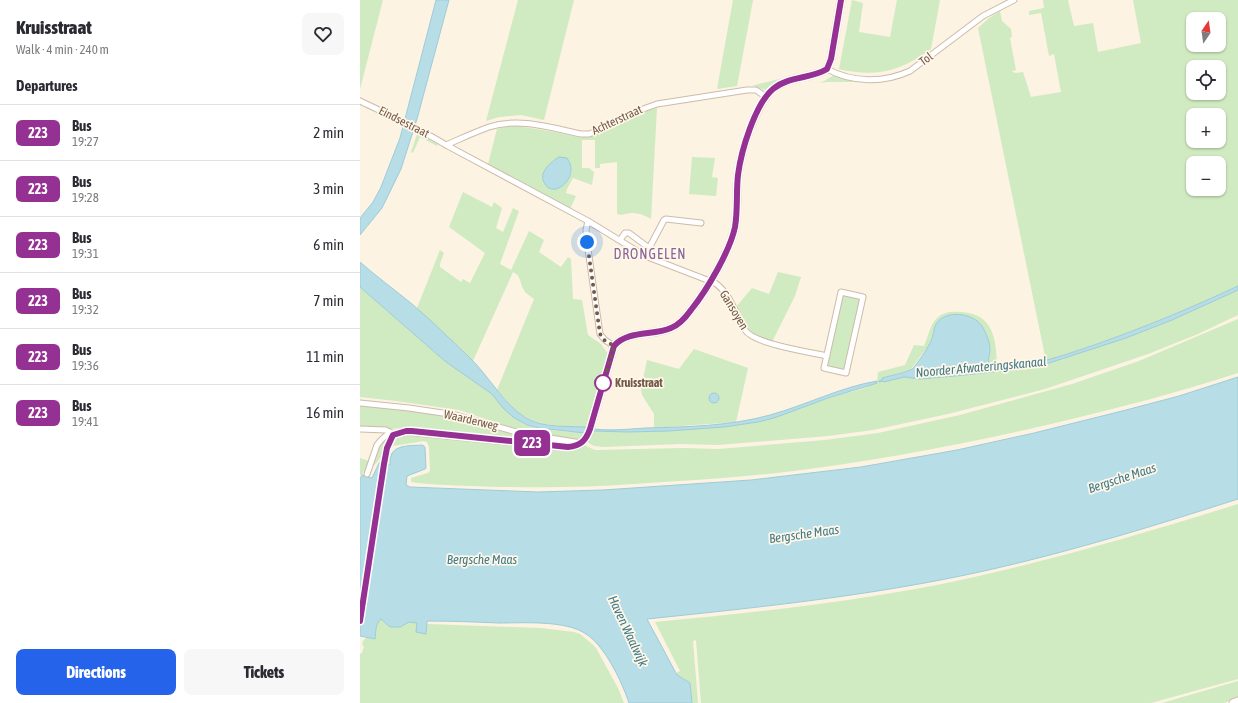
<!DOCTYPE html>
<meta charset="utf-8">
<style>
body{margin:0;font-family:"Asap Condensed",sans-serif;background:#f7f7f7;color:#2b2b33;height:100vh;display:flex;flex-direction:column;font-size:15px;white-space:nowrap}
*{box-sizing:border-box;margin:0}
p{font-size:13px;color:#7c7c81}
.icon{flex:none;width:22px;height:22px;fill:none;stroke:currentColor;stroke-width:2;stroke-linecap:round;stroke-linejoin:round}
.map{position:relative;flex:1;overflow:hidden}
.sheet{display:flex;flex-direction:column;background:#fff;width:360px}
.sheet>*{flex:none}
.badge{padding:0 8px;border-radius:6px;font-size:14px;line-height:26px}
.needle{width:26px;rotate:13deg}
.buttons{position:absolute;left:826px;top:12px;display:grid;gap:8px}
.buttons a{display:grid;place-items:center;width:40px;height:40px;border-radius:8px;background:#fff;box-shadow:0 1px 3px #0004;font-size:20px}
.you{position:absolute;width:20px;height:20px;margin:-10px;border:3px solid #fff;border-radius:50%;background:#1a73e8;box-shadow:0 0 0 6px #1a73e833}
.map>.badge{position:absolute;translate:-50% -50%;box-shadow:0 0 0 2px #fff}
h2{padding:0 16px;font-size:15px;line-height:36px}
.round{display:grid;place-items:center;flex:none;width:42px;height:42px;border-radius:8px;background:#f7f7f7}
.headline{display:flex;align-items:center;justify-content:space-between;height:68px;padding:0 16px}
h1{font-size:19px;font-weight:800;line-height:30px}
.cta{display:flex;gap:8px;margin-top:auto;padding:8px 16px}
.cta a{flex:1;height:46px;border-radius:8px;background:#2563eb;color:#fff;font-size:16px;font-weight:800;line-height:46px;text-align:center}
.cta a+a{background:#f7f7f7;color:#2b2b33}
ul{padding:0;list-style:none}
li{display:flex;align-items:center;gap:12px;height:56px;padding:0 16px;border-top:1px solid #e1e1e2}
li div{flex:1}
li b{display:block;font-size:15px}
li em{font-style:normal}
li .badge{min-width:44px;font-weight:700;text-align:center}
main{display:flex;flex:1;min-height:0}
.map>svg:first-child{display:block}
.green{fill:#d0eac1;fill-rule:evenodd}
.water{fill:#b7dde6;stroke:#9dccd8}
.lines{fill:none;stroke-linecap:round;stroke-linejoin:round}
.ferry{stroke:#427a88;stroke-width:1;stroke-dasharray:5 4;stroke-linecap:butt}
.street-casing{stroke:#cebba9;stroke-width:7}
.secondary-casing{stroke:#d3bda9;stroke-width:9}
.street{stroke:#fff;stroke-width:5}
.secondary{stroke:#fff;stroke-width:7}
.line-casing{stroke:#fff;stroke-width:9}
.line{stroke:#953192;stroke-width:6}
.walk{stroke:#745a49;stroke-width:4;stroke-dasharray:0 7.2}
.stop-dot{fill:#fff;stroke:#953192;stroke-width:2}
.labels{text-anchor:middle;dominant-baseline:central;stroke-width:3.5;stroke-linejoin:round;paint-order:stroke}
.street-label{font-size:12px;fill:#745a49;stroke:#fff7e9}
.stop-label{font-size:12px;font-weight:bold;fill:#745a49;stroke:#fff7e9;text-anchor:start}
.water-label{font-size:13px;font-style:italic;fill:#427a88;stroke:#fff7e9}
.quarter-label{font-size:14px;letter-spacing:1px;fill:#886498;stroke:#fff7e9}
</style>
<main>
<section class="sheet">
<div class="headline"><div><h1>Kruisstraat</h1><p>Walk · 4 min · 240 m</p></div><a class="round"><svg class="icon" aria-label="heart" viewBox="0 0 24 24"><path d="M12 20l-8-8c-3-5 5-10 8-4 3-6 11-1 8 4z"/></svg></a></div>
<h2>Departures</h2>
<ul>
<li><span class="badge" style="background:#953192;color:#fff">223</span><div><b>Bus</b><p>19:27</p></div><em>2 min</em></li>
<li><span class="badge" style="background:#953192;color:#fff">223</span><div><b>Bus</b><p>19:28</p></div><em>3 min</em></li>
<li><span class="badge" style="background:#953192;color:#fff">223</span><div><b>Bus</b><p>19:31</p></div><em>6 min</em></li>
<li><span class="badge" style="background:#953192;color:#fff">223</span><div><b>Bus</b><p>19:32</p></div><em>7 min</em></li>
<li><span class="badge" style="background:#953192;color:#fff">223</span><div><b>Bus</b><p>19:36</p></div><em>11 min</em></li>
<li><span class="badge" style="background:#953192;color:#fff">223</span><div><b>Bus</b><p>19:41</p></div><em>16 min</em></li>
</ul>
<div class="cta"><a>Directions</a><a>Tickets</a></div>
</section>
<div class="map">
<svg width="878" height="703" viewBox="0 0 878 703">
<rect width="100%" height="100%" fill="#fcf3e2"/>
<path class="green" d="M 0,0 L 23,0 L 0,89 Z
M 158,0 L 214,0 L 184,120 L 161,115 L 139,117 L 126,121 Z
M 373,0 L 393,0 L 377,86 L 357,89 Z
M 492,0 L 503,3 L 499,32 L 530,37 L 537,0 L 580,0 L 571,49 C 541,71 516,78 479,69 Z
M 683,0 L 708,0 L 714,26 L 733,23 L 738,52 L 781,43 L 773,0 L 878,0 L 878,286 L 837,305 L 765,334 L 686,361 L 618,28 L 629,18 L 640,11 L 642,21 L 651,29 L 652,37 L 650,38 L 656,70 L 652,71 L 655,73 L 663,72 L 671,97 L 701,92 L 694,54 L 689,56 L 681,13 L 669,15 L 669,11 L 684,8 ZM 833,19 L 859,19 L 859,45 L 833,45 ZM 833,67 L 859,67 L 859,93 L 833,93 ZM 833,115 L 859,115 L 859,141 L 833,141 ZM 833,163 L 859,163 L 859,189 L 833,189 Z
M 474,75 L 495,82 L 466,82 L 459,83 L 464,81 Z
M 419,79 L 406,90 L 393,86 L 395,85 Z
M 297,108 L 291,219 C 281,213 273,211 261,215 L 257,214 L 257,162 L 240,164 L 240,168 L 235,168 L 235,140 L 222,140 L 222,168 L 229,168 L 234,172 L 232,185 L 213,178 L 207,189 L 206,193 L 216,196 L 210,209 L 128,164 L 137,129 L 150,126 L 158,126 L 219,136 C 252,135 268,115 297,108 ZM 194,160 L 212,170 L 207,181 L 185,184 C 178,174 187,167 194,160 Z
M 58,131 L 79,142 L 77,146 L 60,137 L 53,153 L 51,152 Z
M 332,157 L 355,158 L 352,177 L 358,178 L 356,196 L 329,194 Z
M 103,192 L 132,207 L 134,202 L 142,208 L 136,228 L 143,232 L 153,208 L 159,211 L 140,264 L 151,270 L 169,231 L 184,240 L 179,252 L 201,267 L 208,257 L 211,259 L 213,299 L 222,300 L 228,335 L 241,344 L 248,354 L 226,427 C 201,426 173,427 154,409 C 148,403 143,396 137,390 L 174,299 C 171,296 166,294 164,290 C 159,283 162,276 153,272 L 113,361 L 57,308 L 80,250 L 84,253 L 80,264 L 80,267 L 101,282 L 103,279 L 110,283 L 125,253 L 89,227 Z
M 418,272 L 441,277 L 435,296 L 412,342 L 403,339 L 391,332 L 376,307 L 392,288 L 409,294 Z
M 0,287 L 86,362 L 132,394 C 138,402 157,421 166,425 C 180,431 209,431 225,433 C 223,438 221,439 216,440 L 155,429 L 99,410 L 36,401 L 0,397 Z
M 878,290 L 878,315 L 838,334 L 788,354 L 685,389 L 588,414 L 513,430 L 468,436 L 358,445 L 320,444 L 244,447 L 234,446 L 227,442 L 231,430 L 234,430 L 234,431 C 268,433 300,431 334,428 C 356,427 379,426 400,421 C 424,415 446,405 469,398 C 484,393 505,390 517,382 L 518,372 L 545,365 L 554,345 L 564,346 C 568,337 570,325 577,318 C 583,312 592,311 600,312 C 633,313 636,338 637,365 L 630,364 C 628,359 629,356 630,350 C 630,343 626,334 622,327 L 582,318 L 575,325 L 572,341 L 551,369 L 523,378 L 524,382 L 544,377 L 560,379 L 595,376 L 660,369 L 683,365 L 766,338 L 812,320 Z
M 482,295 L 483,295 L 499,298 L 500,301 L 485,368 L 481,370 L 467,366 Z
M 878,319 L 878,373 C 817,393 754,409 691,424 C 600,445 510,462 417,473 C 370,478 322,481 274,484 C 220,488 165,488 110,486 C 91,485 70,485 51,482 L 51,478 L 68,473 L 70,471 L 69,447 L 67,442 L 64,441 L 33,446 L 33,441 L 38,436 L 43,434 L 104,438 L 223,444 L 228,447 L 235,450 L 322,448 L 358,449 L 465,440 L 518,433 L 600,415 L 712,384 L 779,361 Z
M 334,349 L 388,368 L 376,422 L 294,428 L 294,414 L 282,395 L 281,389 L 287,360 L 319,369 Z
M 0,404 L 35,408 L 89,416 L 211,444 L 53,429 L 43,428 L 30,429 L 0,426 Z
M 26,437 L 29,437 C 24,449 22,461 10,468 L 19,444 Z
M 0,458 L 9,461 L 2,475 L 0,475 Z
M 878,504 L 878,679 L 791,703 L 341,703 L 336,640 L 333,641 L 338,703 L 332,703 L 330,683 L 317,675 L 316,673 L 320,671 L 295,622 C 389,613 484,603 577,585 C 679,564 779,535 878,504 Z
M 21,619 L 32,626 L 35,627 L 40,627 L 49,622 L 57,623 L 56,632 L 66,634 L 67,624 L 68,624 L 181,628 L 214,632 L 220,634 L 232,644 L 236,648 L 258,688 L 264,703 L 0,703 L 0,654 L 2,653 L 4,646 L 2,645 L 3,641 L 7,637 L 15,639 C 16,632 15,624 21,619 Z
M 878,681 L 878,698 L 864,703 L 802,703 Z"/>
<path class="water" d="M 76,0 L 89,0 L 57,119 L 41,169 L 22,208 L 0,235 L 0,218 L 13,202 L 21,187 L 40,138 Z
M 199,157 L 207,158 C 209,161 211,165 211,169 C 212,178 201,191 192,189 C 189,189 186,186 185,184 C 177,173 191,162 199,157 Z
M 0,262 C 17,277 35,290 52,304 C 72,321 91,340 110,358 C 129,376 144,405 166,418 C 183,428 207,426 226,427 L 225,433 L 179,428 L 167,425 L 153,417 L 143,408 L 132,394 L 86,362 L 0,287 Z
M 878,286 L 878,290 L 812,320 L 766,338 L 683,365 L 660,369 L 595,376 L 560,379 L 544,377 L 524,382 L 523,381 L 519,382 L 519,381 L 523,379 L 522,378 C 529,376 547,372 552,369 C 556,366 569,346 571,341 C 574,336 573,329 576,324 C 586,309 613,313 622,326 C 626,333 630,342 630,349 C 630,355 627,359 630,364 C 666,370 701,356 734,345 C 783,328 831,308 878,286 Z
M 878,377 L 878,499 C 797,525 716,550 633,569 C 519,595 403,607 287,619 L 317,675 L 330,683 L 332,703 L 269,703 C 262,682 245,646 226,634 C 206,620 163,623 139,623 C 115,622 92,621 68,621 L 67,622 L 66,634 L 56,632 L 57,623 L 49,622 L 40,627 L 30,627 L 21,619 C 15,624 16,632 15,639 L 0,636 L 0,479 L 2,475 L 12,478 L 19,463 L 30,465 C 30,462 30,459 31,456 C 34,444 53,446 62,445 L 64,446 L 65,448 L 66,468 L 65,469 L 47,476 L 46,485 L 50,487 L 178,492 L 243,490 L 391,480 L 501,467 L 597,450 L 674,433 L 766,410 L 819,396 Z
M 517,381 L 517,383 L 511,385 L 468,398 L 414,418 L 398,422 L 364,427 L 308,431 L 268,432 L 234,431 L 234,429 C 251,431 269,429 286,428 C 326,427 371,426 410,415 C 446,405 481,387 517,381 Z
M349 398a5 5 0 1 1 10 0a5 5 0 1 1-10 0Z"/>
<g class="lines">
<path class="ferry" d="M 0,622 L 24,468"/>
<defs>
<path id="street" d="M 467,69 C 493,83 524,83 550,71 L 623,16 L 654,0
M 0,101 C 29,115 59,128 86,145 L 228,221 L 285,256 L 355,283 C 371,294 375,314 385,330 C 394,344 449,352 467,356
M 86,145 C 100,139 115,132 129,127 C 159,117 192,128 221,134 L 229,134 L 243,129 L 272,113 L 297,104 L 387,90 L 396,90 L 406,97
M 228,221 L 226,230 L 227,242 L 240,334 L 245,340 L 254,346
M 260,240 L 265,233 L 269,233 L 289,248
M 285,256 L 304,220 L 306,219 L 341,223
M 481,292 L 503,297 L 486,373 L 464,368 Z
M 0,403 L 49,408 L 96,415 L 160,433 L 221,443
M 0,429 L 26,430 L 32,434
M 7,474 L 17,445 L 21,440 L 30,432"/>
<path id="secondary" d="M 24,464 L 27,448 L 33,435 L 46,431 L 208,447 C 221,446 226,440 230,429 L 254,346 C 268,330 294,336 311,328 C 319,325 326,317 331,310 C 347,290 370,251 375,227 C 378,209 376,192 378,175 C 381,151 395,105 413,89 C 428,76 451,79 467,69 L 471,59 L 481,0
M 873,703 L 878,701"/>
</defs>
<use href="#street" class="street-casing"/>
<use href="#secondary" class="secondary-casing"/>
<use href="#street" class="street"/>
<use href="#secondary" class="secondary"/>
</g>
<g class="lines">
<defs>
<path id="line" d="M 0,621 L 24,464 L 27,448 L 33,435 L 46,431 L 52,431 L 208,447 C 221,446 226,440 230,429 L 254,346 C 268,330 293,336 311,328 C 319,325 326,317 331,310 C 347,290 370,251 375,227 C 378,210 376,192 378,175 C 381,151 395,104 413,89 C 428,76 451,79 467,69 L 471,59 L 481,0"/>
</defs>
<use href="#line" class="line-casing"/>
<use href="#line" class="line"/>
<path class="walk" d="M 227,242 L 240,334 L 244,340 L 254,346 L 242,387 L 243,383"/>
</g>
<circle class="stop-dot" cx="243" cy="383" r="8"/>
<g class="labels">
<g class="street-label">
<text transform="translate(566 59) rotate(-36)">Tol</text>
<text transform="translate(257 120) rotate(-25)">Achterstraat</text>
<text transform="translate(44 122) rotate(27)">Eindsestraat</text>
<text transform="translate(374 310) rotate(59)">Gansoyen</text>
<text transform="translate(111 420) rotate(13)">Waarderweg</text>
</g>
<g class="stop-label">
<text x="255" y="383">Kruisstraat</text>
</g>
<g class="water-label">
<text transform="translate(621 367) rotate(-5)">Noorder Afwateringskanaal</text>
<text transform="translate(762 478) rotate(-18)">Bergsche Maas</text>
<text transform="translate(444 534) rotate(-8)">Bergsche Maas</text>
<text x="122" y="559">Bergsche Maas</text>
<text transform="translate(268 631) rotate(65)">Haven Waalwijk</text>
</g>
<g class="quarter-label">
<text x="290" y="254">DRONGELEN</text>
</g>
</g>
</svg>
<div class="buttons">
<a><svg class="needle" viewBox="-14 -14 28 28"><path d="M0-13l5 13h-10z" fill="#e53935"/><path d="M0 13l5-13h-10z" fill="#7c7c81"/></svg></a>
<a><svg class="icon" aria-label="locate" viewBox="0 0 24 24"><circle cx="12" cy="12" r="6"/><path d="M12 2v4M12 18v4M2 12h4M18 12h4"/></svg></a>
<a>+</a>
<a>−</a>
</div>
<div class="you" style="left:227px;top:242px"></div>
<b class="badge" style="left:172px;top:443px;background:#953192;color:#fff">223</b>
</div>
</main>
